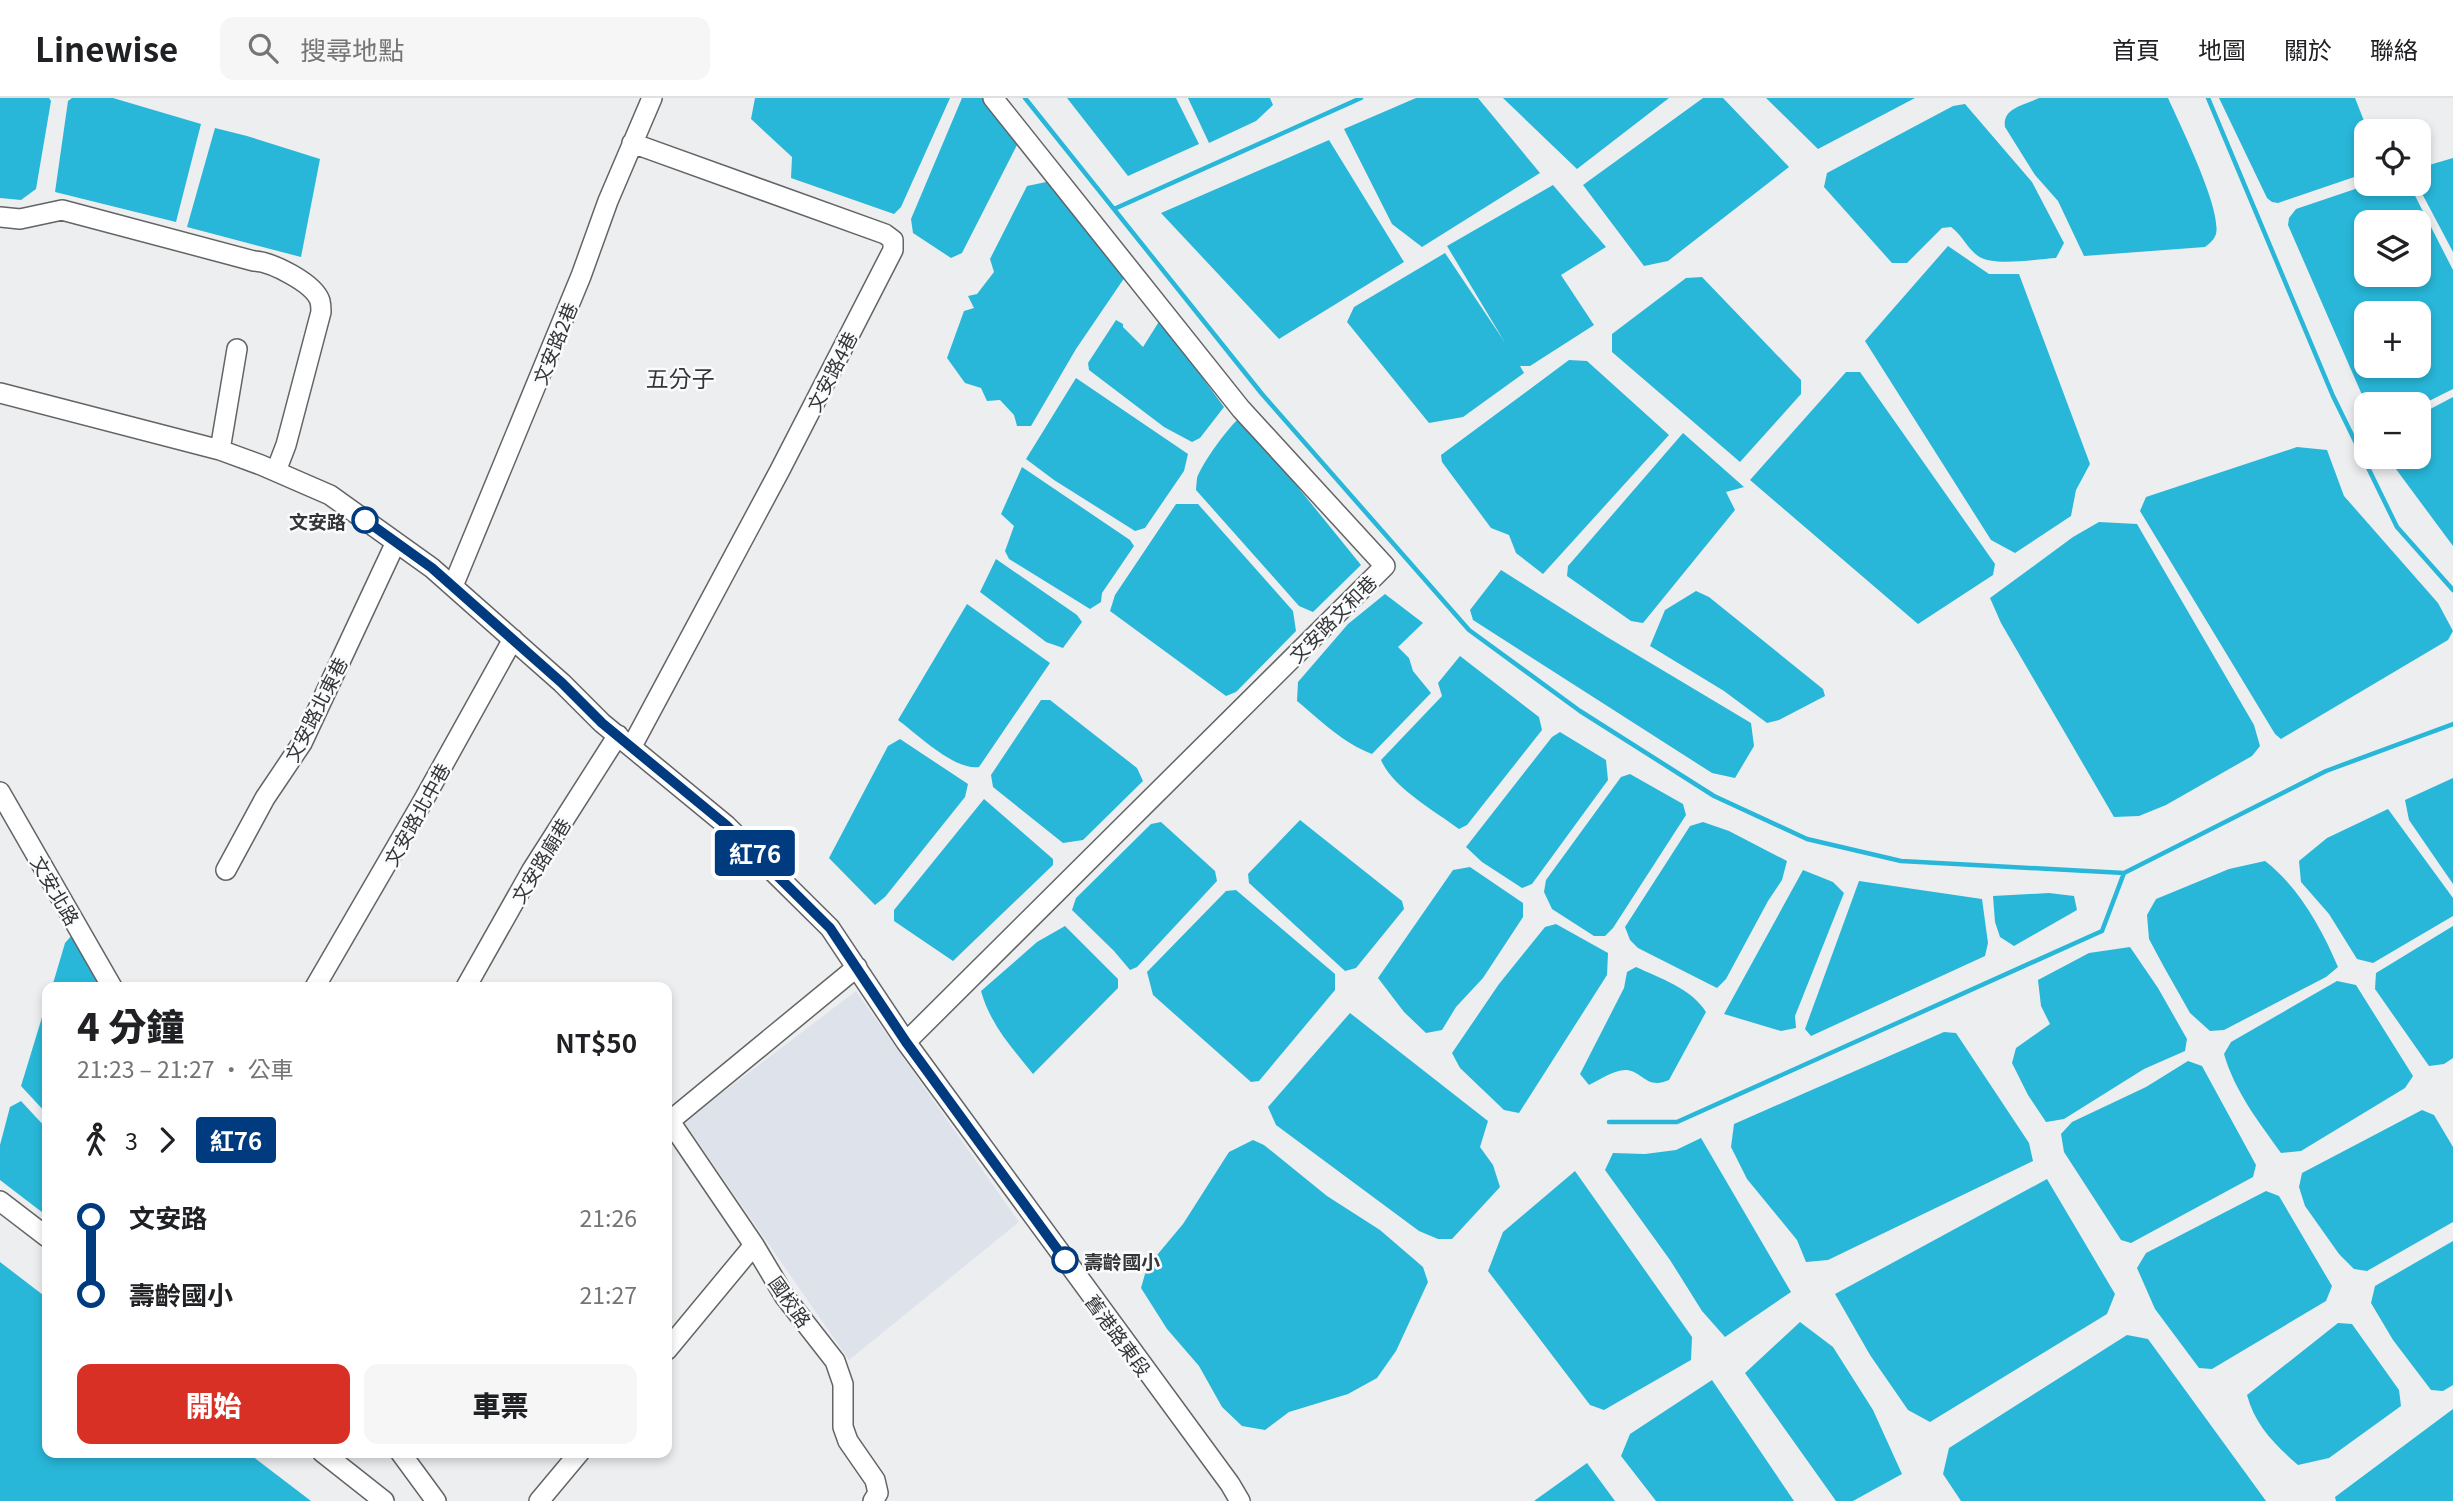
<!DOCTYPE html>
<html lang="zh-TW">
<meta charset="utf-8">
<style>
body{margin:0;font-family:Georgia,"Noto Sans TC",serif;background:#f6f6f6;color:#202124;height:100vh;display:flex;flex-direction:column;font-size:26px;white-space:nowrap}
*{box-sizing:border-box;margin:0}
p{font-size:23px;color:#757577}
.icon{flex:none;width:38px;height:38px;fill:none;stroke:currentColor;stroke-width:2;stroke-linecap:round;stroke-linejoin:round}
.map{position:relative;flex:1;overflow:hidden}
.details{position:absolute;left:42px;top:884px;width:630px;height:476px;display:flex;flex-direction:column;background:#fff;border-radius:14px;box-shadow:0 4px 10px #0003}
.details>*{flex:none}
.badge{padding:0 14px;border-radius:5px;font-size:24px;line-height:46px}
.buttons{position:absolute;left:2354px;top:21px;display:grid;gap:14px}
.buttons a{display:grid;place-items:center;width:77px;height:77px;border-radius:14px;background:#fff;box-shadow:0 4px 10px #0003;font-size:35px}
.map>.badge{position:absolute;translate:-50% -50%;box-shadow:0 0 0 4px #fff}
.legs{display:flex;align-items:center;gap:10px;height:77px;padding:0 35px;font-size:23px}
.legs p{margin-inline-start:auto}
.overview{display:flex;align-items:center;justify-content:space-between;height:119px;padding:0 35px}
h1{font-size:38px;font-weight:800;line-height:52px}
.button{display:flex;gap:14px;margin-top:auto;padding:14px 35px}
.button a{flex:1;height:80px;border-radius:14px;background:#d93025;color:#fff;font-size:28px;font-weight:800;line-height:80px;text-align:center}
.button a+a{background:#f6f6f6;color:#202124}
ul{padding:0 35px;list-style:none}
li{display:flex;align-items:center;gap:24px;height:77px;font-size:26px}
li i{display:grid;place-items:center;width:10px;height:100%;margin:0 9px;background:currentColor}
li i::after{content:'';width:18px;height:18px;margin:-9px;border:5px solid;border-radius:50%;background:#fff}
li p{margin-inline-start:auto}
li:first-child i{background:linear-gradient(#0000 50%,currentColor 0)}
li:last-child i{background:linear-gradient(currentColor 50%,#0000 0)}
header{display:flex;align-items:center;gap:42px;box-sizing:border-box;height:98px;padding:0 35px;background:#fff;border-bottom:2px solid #e0e0e0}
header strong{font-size:33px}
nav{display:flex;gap:38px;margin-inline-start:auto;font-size:24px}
.search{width:490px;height:63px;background:#f6f6f6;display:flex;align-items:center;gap:18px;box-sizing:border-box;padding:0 24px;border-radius:14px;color:#757577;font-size:26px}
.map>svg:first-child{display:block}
.built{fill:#dee2eb}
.water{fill:#28b7d9;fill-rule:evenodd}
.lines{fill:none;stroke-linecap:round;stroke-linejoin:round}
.stream{stroke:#28b7d9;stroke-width:4.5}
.minor-casing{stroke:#636465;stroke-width:22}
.minor{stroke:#fff;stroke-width:19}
.line-1-casing{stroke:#fff;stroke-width:16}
.line-1{stroke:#003b80;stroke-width:10}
.stop-1-dot{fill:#fff;stroke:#003b80;stroke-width:3.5}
.labels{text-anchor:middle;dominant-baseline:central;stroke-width:5;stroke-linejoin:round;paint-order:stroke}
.street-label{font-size:19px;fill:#343535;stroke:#fafbfd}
.stop-label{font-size:19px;font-weight:bold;fill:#343535;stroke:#fafbfd;text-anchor:end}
.quarter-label{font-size:23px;fill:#343535;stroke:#fafbfd}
</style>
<header>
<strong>Linewise</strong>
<div class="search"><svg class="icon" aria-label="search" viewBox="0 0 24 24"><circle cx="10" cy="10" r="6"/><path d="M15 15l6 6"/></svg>搜尋地點</div>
<nav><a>首頁</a><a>地圖</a><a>關於</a><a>聯絡</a></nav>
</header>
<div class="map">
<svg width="2453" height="1403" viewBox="0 0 2453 1403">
<rect width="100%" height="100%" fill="#edeeef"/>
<path class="built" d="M 856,893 L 1019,1124 L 849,1262 L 684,1024 Z"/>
<path class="water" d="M 0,0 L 49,0 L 51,3 L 36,91 L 21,102 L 0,100 Z
M 72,0 L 113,0 L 201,26 L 176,124 L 55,94 L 68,3 Z
M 755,0 L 950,0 L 901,109 L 894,116 L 791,80 L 792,59 L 751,21 Z
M 962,0 L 987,0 L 1017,47 L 962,155 L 951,160 L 913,135 L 911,121 Z
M 1067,0 L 1176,0 L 1199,46 L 1128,78 Z
M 1188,0 L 1270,0 L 1273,7 L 1256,23 L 1209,45 Z
M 1416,0 L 1478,0 L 1540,75 L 1422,149 L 1392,126 L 1344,31 Z
M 1503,0 L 1669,0 L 1577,71 Z
M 1703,0 L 1723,0 L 1789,69 L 1668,163 L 1644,168 L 1583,87 Z
M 1766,0 L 1915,0 L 1818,51 Z
M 2039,0 L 2168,0 C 2180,27 2222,111 2216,136 C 2214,142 2210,145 2205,149 L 2084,158 L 2058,103 L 2035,77 L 2005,29 C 2002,10 2024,7 2039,0 Z
M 2219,0 L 2355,0 L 2368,33 L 2366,33 L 2366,75 L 2278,105 L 2272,104 L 2267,100 Z
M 1965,6 L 2032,84 L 2064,145 L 2056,160 C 2037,161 1993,169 1978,158 C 1967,150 1962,137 1951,129 L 1942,130 L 1907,165 L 1892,165 L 1824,89 L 1827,75 L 1953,8 Z
M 215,30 L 247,38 L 320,61 L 301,159 L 187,129 Z
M 1329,42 L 1404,164 L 1279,241 L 1161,115 Z
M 2453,60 L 2453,154 L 2417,86 L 2419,70 Z
M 1051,83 L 1127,176 L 1076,251 L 1031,328 L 1017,328 L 1014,317 L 1000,302 L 987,303 L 981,290 L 965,285 L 947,260 L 964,213 L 974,210 L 968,198 L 977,196 L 994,174 L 990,161 L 1027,88 Z
M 2370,86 L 2409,86 L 2453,172 L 2453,291 L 2419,308 L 2366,306 L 2288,127 L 2289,120 L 2296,111 ZM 2418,124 L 2418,177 L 2366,177 L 2366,124 ZM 2366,215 L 2418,215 L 2418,268 L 2366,268 Z
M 1553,87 L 1606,149 L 1561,177 L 1594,227 L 1530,268 L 1520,268 L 1524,275 L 1463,319 L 1429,325 L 1347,224 L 1354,209 L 1445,155 L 1504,243 L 1447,148 Z
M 1948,148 L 1989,176 L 2019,176 L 2090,366 L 2076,392 L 2071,418 L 2015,455 L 1991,442 L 1865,243 Z
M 1702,179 L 1801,282 L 1801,296 L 1740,364 L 1612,254 L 1612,236 L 1686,180 Z
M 1116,222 L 1123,226 L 1123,229 L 1143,249 L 1160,222 L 1224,309 L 1200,340 L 1192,344 L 1164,329 L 1089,272 L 1088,265 Z
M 1569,262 L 1587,263 L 1669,337 L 1543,476 L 1516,455 L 1509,437 L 1491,430 L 1442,364 L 1441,357 Z
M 1846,274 L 1860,274 L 1995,466 L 1993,477 L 1918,526 L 1750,382 Z
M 1076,280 L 1188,356 L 1184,373 L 1145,430 L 1135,433 L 1054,382 L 1026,361 Z
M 2453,299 L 2453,448 L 2387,359 L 2418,359 L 2419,317 Z
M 1241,319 L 1361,467 L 1313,514 L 1299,508 L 1196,392 C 1196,391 1197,381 1197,380 C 1201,367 1230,326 1241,319 Z
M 1683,335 L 1744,389 L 1726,394 L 1735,412 L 1643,525 L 1631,523 L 1567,478 L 1568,468 Z
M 2297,349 L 2327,352 L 2344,398 L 2438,505 L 2453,533 L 2448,542 L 2281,641 L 2275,636 L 2140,413 L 2146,399 Z
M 1022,369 L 1130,442 L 1134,448 L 1102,495 L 1101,504 L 1090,511 L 1009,461 L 1005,453 L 1014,428 L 1001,416 Z
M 1176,406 L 1198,406 L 1293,513 L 1296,533 L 1236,594 L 1226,598 L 1110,513 L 1115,497 Z
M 2099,424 L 2137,426 L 2254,627 L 2260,648 L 2252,658 L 2166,707 L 2139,718 L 2114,719 L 2001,525 L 1990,500 L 2073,439 Z
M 996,461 L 1077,517 L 1082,524 L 1063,550 L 1046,544 L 980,494 Z
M 1501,472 L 1607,539 L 1751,625 L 1754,648 L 1735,680 L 1712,675 L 1473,522 L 1470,512 Z
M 1696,493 L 1709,499 L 1823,591 L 1825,598 L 1779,622 L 1767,625 L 1724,593 L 1650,548 L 1665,512 Z
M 1385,496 L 1423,525 L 1398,549 L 1409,560 L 1413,573 L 1431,595 L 1372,656 C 1343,645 1320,622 1297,603 L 1298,584 L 1348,526 Z
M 967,506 L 1050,565 L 979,669 C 955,673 917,636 898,622 Z
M 1460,558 L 1539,619 L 1542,632 L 1467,727 L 1459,731 C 1435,713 1393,690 1381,662 L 1442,598 L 1438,585 Z
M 1041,602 L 1050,602 L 1137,670 L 1143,683 L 1083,742 L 1063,745 L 993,689 L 991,677 Z
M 1560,634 L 1606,662 L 1608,682 L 1532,786 L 1522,790 L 1482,764 L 1466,749 L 1552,639 Z
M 900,641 L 968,686 L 965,699 L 885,799 L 875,807 L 829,760 L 888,648 Z
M 1630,676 L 1683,706 L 1686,717 L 1613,830 L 1605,838 L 1594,838 L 1552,811 L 1544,794 L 1546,782 L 1621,679 Z
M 2453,680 L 2453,786 L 2409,722 L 2405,702 Z
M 984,701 L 1053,761 L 1053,767 L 953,863 L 894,823 L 894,812 Z
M 2388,711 L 2453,800 L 2453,818 L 2373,865 L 2357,861 L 2329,816 L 2301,784 L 2299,763 L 2327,740 Z
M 1300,722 L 1402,803 L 1404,811 L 1356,870 L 1345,873 L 1249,785 L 1248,776 Z
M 1161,724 L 1215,773 L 1217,783 L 1137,869 L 1130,872 L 1114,853 L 1072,812 L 1076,800 L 1151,726 Z
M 1703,724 L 1729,733 L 1787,763 L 1782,782 L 1768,803 L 1726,881 L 1717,890 L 1638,850 L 1630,842 L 1625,829 L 1690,728 Z
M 2265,763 C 2298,788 2322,831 2338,869 L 2326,879 L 2224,932 L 2210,933 L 2190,915 L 2164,869 L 2149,841 L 2147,817 L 2156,801 L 2229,771 Z
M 1470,769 L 1523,805 L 1523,819 L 1483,880 L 1456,909 L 1442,932 L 1426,935 L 1404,914 L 1378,880 L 1453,772 Z
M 1803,772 L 1833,784 L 1844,795 L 1795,918 L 1796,930 L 1781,933 L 1724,916 Z
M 1859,783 L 1982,801 L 1988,845 L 1985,858 L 1811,938 L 1805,931 Z
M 1236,792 L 1335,876 L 1335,892 L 1259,983 L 1251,984 L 1153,897 L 1147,874 L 1226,793 Z
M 2049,795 L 2074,798 L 2077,812 L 2014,848 L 2000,839 L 1995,824 L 1993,798 Z
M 1556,826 L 1608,855 L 1607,877 L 1519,1015 L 1504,1012 L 1460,970 L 1452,955 L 1499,886 L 1545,829 Z
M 1065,828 L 1118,881 L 1118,890 L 1033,976 C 1012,950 990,926 981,893 L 1037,844 Z
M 2453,828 L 2453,960 L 2444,966 L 2429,968 L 2375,891 L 2376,875 Z
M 73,836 L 103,889 L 52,889 L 65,845 Z
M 2130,849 L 2158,890 L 2187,941 L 2185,953 L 2144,971 L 2064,1021 L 2046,1024 L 2028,997 L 2012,965 L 2016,950 L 2050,926 L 2041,908 L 2038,882 L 2089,855 Z
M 1636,869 C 1660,880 1692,891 1706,914 L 1669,982 C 1647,992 1643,974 1627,972 C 1615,971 1599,982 1589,987 L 1580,976 L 1624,890 L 1627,874 Z
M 2337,883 L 2356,887 L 2413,978 L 2405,990 L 2301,1053 L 2281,1055 C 2259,1024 2235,994 2224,956 L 2231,944 Z
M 47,903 L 47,1016 L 21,988 Z
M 1350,915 L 1488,1023 L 1480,1049 L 1493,1067 L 1500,1089 L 1452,1141 L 1438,1141 L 1419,1133 L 1276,1027 L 1268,1009 Z
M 1944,934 L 1956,935 L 2029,1045 L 2033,1063 L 1828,1162 L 1806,1164 L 1797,1142 L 1747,1081 L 1731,1049 L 1734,1026 Z
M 2188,963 L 2202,968 L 2256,1067 L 2253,1079 L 2131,1145 L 2121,1142 L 2064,1054 L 2061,1036 L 2072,1024 L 2146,989 Z
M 21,1003 L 47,1031 L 47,1118 L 0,1082 L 0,1047 L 10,1009 Z
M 2422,1012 L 2434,1017 L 2453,1049 L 2453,1124 L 2367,1173 L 2354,1171 L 2339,1156 L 2305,1108 L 2299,1089 L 2302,1075 Z
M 1701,1040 L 1791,1194 L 1725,1239 L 1702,1213 L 1670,1162 L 1605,1072 L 1613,1055 L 1645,1056 L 1676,1052 Z
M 1253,1042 L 1264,1047 L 1327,1098 L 1380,1132 L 1423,1169 L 1428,1184 L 1396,1253 L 1377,1280 L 1348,1296 L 1289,1314 L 1265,1332 L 1242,1328 L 1222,1309 L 1199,1268 L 1167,1231 L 1141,1190 L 1147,1169 L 1183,1126 L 1229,1054 Z
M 1575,1073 L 1692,1239 L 1691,1262 L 1604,1312 L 1590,1307 L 1488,1173 L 1503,1134 Z
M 2047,1081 L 2115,1196 L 2107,1216 L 1930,1324 L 1908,1312 L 1870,1257 L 1835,1196 Z
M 2266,1093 L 2279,1098 L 2332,1188 L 2326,1203 L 2212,1271 L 2199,1270 L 2155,1211 L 2137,1170 L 2146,1155 Z
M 2453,1143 L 2453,1287 L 2443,1293 L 2431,1292 L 2393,1242 L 2371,1205 L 2375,1188 Z
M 0,1164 L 47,1200 L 47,1354 L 248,1355 L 311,1403 L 0,1403 Z
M 1800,1224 L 1833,1249 L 1873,1312 L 1902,1376 L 1853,1403 L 1836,1403 L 1745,1275 Z
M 2338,1225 L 2352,1226 L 2399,1292 L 2401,1308 L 2329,1360 L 2298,1367 C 2275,1347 2255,1327 2247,1297 Z
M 2127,1237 L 2148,1241 L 2266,1403 L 1961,1403 L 1943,1376 L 1949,1350 Z
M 1712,1282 L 1794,1403 L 1656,1403 L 1621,1358 L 1630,1336 Z
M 2453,1311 L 2453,1403 L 2336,1403 L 2335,1399 Z
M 1587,1365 L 1615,1403 L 1534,1403 Z"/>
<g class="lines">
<path class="stream" d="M 1025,0 L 1262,296 L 1469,532 L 1580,613 L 1714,698 L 1807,741 L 1901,763 L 2124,775 L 2326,673 L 2453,626
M 2208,0 L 2333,298 L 2397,429 L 2453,492
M 1114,111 L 1361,0
M 1609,1024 L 1677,1024 L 2102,833 L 2124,775"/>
<defs>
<path id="minor" d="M 0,119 L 20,121 L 62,112 L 254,163 C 272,164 314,185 320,203 C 321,207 321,211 321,214 L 286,347 L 276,373
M 0,295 L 220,352 L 261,367 L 330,397 L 432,470 L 562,585 L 602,625 L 726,727 L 830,830 L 906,944 L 1230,1386 L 1240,1403
M 220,352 L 237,251
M 453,488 L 581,178 L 608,103 L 652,0
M 632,648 L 780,372 L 893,152 L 893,142 L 885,136 L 632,45
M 0,694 L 112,889
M 226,772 L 265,700 L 302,645 L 396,444
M 315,889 L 423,703 L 513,541
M 466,889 L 532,772 L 618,637
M 906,944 L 1385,468 L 1241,311 L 993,0
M 667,1019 L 754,1147 L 785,1199 L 835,1263 L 843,1286 L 843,1329 L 848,1343 L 875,1382 L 878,1395 L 873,1403
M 671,1022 L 857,869
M 0,1103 L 47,1139
M 667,1252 L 754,1147
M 322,1354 L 384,1403
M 400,1354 L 436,1403
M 539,1403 L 580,1354"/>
</defs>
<use href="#minor" class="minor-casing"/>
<use href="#minor" class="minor"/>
</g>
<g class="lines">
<defs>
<path id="line-1" d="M 365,422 L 432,470 L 562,585 L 602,625 L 726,727 L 830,830 L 906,944 L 1065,1162"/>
</defs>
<use href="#line-1" class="line-1-casing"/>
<use href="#line-1" class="line-1"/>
</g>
<g class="stop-1-dot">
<circle cx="365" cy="422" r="12"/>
<circle cx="1065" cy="1162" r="12"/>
</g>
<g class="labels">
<g class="street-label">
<text transform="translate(554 245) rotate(-68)">文安路2巷</text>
<text transform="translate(831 273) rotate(-63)">文安路4巷</text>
<text transform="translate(1332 520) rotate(-45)">文安路文和巷</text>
<text transform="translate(315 611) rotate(-63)">文安路北東巷</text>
<text transform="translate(416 716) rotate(-61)">文安路北中巷</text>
<text transform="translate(540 762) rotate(-59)">文安路廟巷</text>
<text transform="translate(56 792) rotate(60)">文安北路</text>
<text transform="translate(791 1203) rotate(55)">國校路</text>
<text transform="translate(1119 1237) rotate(54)">舊港路東段</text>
</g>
<g class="stop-label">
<text x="346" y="422">文安路</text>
<text x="1084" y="1162" text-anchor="start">壽齡國小</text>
</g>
<g class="quarter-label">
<text x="680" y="279">五分子</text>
</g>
</g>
</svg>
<div class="buttons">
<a><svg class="icon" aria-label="locate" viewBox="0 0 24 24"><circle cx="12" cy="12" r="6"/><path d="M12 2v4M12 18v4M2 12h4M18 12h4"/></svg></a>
<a><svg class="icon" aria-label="layers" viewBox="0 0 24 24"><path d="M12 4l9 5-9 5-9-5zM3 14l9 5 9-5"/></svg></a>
<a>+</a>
<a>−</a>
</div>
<b class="badge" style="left:755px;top:755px;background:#003b80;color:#fff">紅76</b>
<section class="details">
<div class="overview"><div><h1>4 分鐘</h1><p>21:23 – 21:27 · 公車</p></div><b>NT$50</b></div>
<div class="legs"><svg class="icon" aria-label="walk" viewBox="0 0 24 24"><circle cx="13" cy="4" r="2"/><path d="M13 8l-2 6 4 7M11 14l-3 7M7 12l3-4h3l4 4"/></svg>3<svg class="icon" aria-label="forward" viewBox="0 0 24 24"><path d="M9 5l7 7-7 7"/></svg><b class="badge" style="background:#003b80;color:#fff">紅76</b></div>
<ul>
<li><i style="color:#003b80"></i><b>文安路</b><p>21:26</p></li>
<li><i style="color:#003b80"></i><b>壽齡國小</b><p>21:27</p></li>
</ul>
<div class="button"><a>開始</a><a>車票</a></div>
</section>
</div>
